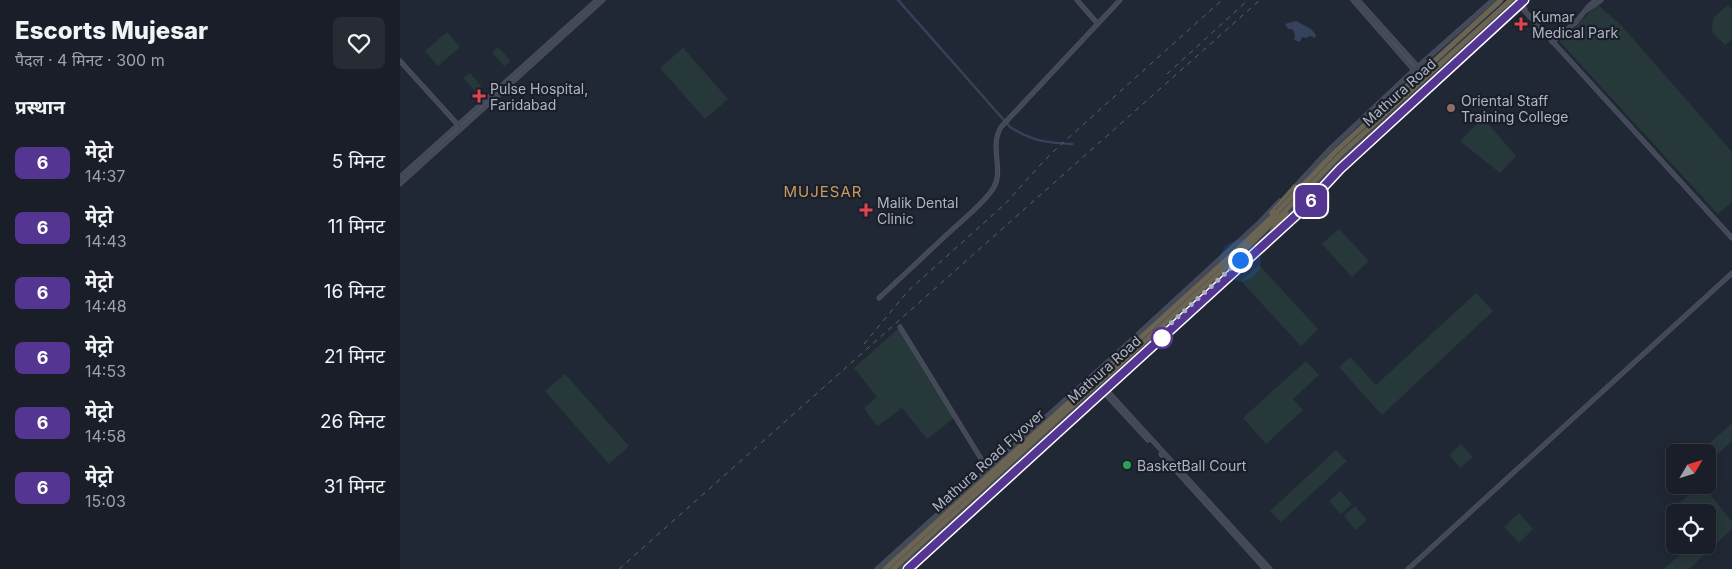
<!DOCTYPE html>
<html lang="hi">
<meta charset="utf-8">
<style>
body{margin:0;font-family:Inter,"Noto Sans Devanagari",sans-serif;background:#262b34;color:#f1f3f6;height:100vh;display:flex;flex-direction:column;font-size:19px;white-space:nowrap}
*{box-sizing:border-box;margin:0}
p{font-size:16px;color:#9fa2a8}
.icon{flex:none;width:28px;height:28px;fill:none;stroke:currentColor;stroke-width:2;stroke-linecap:round;stroke-linejoin:round}
.map{position:relative;flex:1;overflow:hidden}
.panel{display:flex;flex-direction:column;background:#191e28;width:400px}
.panel>*{flex:none}
.badge{padding:0 10px;border-radius:8px;font-size:18px;line-height:32px}
.needle{width:32px;rotate:52deg}
.controls{position:absolute;left:1266px;top:444px;display:grid;gap:10px}
.controls a{display:grid;place-items:center;width:50px;height:50px;border-radius:8px;background:#191e28;box-shadow:0 2px 12px #0003,0 0 0 1px #373c45;font-size:25px}
.you{position:absolute;width:25px;height:25px;margin:-12px;border:4px solid #fff;border-radius:50%;background:#1a73e8;box-shadow:0 0 0 8px #1a73e833}
.map>.badge{position:absolute;translate:-50% -50%;box-shadow:0 0 0 2px #fff}
h2{padding:0 15px;font-size:19px;line-height:45px}
.round{display:grid;place-items:center;flex:none;width:52px;height:52px;border-radius:8px;background:#262b34}
.overview{display:flex;align-items:center;justify-content:space-between;height:85px;padding:0 15px}
h1{font-size:24px;font-weight:800;line-height:38px}
ul{padding:0;list-style:none}
li{display:flex;align-items:center;gap:15px;height:65px;padding:0 15px}
li div{flex:1}
li b{display:block;font-size:19px}
li em{font-style:normal}
li .badge{min-width:55px;font-weight:700;text-align:center}
main{display:flex;flex:1;min-height:0}
.map>svg:first-child{display:block}
.green{fill:#27383a}
.water{fill:#36415b}
.lines{fill:none;stroke-linecap:round;stroke-linejoin:round}
.canal{stroke:#36415b;stroke-width:2.5}
.secondary-casing{stroke:#525763;stroke-width:5}
.highway-casing{stroke:#3f4450;stroke-width:6}
.secondary{stroke:#434958;stroke-width:4}
.highway{stroke:#6b6452;stroke-width:5}
.rail{stroke:#595f6e;stroke-width:1;stroke-dasharray:5 5;stroke-linecap:butt}
.highway-bridge-casing{stroke:#3f4450;stroke-width:6;stroke-linecap:butt}
.highway-bridge{stroke:#6b6452;stroke-width:5}
.line-casing{stroke:#fff;stroke-width:11}
.line{stroke:#553592;stroke-width:8}
.walk{stroke:#afb4c2;stroke-width:5;stroke-dasharray:0 9}
.health-dot{fill:#e0444e;stroke:#1a1f2a;stroke-width:2}
.education-dot{fill:#8d6e63;stroke:#1a1f2a;stroke-width:2}
.stop-dot{fill:#fff;stroke:#553592;stroke-width:2.5}
.leisure-dot{fill:#2e9e5b;stroke:#1a1f2a;stroke-width:2}
.labels{text-anchor:middle;dominant-baseline:central;stroke-width:4.5;stroke-linejoin:round;paint-order:stroke}
.poi-label{font-size:14px;fill:#afb4c2;stroke:#1a1f2a;text-anchor:start}
.street-label{font-size:14px;fill:#afb4c2;stroke:#1a1f2a}
.neighbourhood-label{font-size:15px;letter-spacing:1px;fill:#c99b63;stroke:#1a1f2a}
</style>
<main>
<section class="panel">
<div class="overview"><div><h1>Escorts Mujesar</h1><p>पैदल · 4 मिनट · 300 m</p></div><a class="round"><svg class="icon" aria-label="heart" viewBox="0 0 24 24"><path d="M12 20l-8-8c-3-5 5-10 8-4 3-6 11-1 8 4z"/></svg></a></div>
<h2>प्रस्थान</h2>
<ul>
<li><span class="badge" style="background:#553592;color:#fff">6</span><div><b>मेट्रो</b><p>14:37</p></div><em>5 मिनट</em></li>
<li><span class="badge" style="background:#553592;color:#fff">6</span><div><b>मेट्रो</b><p>14:43</p></div><em>11 मिनट</em></li>
<li><span class="badge" style="background:#553592;color:#fff">6</span><div><b>मेट्रो</b><p>14:48</p></div><em>16 मिनट</em></li>
<li><span class="badge" style="background:#553592;color:#fff">6</span><div><b>मेट्रो</b><p>14:53</p></div><em>21 मिनट</em></li>
<li><span class="badge" style="background:#553592;color:#fff">6</span><div><b>मेट्रो</b><p>14:58</p></div><em>26 मिनट</em></li>
<li><span class="badge" style="background:#553592;color:#fff">6</span><div><b>मेट्रो</b><p>15:03</p></div><em>31 मिनट</em></li>
</ul>
</section>
<div class="map">
<svg width="1332" height="569" viewBox="0 0 1332 569">
<rect width="100%" height="100%" fill="#212835"/>
<path class="green" d="M 1198,5 L 1221,25 L 1332,152 L 1332,202 L 1318,214 L 1159,41 Z
M 1328,5 L 1332,10 L 1332,39 L 1325,45 L 1312,32 L 1313,18 Z
M 47,32 L 60,47 L 38,66 L 25,51 Z
M 98,47 L 111,61 L 104,66 L 92,52 Z
M 283,48 L 328,99 L 305,119 L 260,68 Z
M 70,73 L 82,87 L 76,92 L 63,78 Z
M 1083,118 L 1116,156 L 1100,173 L 1060,141 Z
M 939,229 L 969,261 L 952,277 L 922,244 Z
M 859,265 L 918,329 L 901,346 L 841,281 Z
M 1076,293 L 1093,311 L 982,415 L 939,367 L 950,357 L 976,385 Z
M 499,328 L 554,418 L 527,439 L 502,408 L 477,426 L 464,408 L 477,397 L 454,368 Z
M 906,361 L 919,375 L 893,399 L 903,410 L 866,444 L 843,418 Z
M 165,374 L 229,446 L 209,464 L 145,391 Z
M 1332,423 L 1332,441 L 1308,463 L 1308,452 L 1300,452 Z
M 1061,444 L 1073,457 L 1060,468 L 1049,455 Z
M 936,450 L 947,461 L 881,522 L 870,511 Z
M 1303,485 L 1332,522 L 1332,529 L 1289,569 L 1264,569 L 1291,545 L 1308,545 L 1308,512 L 1276,512 L 1272,508 Z
M 940,491 L 952,504 L 941,514 L 929,501 Z
M 955,506 L 967,520 L 956,530 L 944,516 Z
M 1119,513 L 1133,529 L 1119,543 L 1104,527 Z"/>
<path class="water" d="M 896,21 L 911,29 L 916,35 L 915,38 L 910,36 L 906,38 L 902,37 L 900,42 L 894,40 L 895,34 L 892,29 L 888,29 L 885,24 Z"/>
<g class="lines">
<path class="canal" d="M 498,0 L 610,127 C 632,141 647,143 672,144"/>
<defs>
<path id="secondary" d="M 677,0 L 698,24
M 953,0 L 1020,77
M 958,0 L 1028,78
M 1120,0 L 1125,9
M 1111,5 L 1121,7 L 1332,238
M 1187,10 L 1201,0
M 1152,42 L 1176,22 L 1188,7 L 1196,0
M 0,61 L 59,126
M 0,177 L 197,0
M 0,184 L 203,0
M 894,188 L 931,148 L 1014,70 L 1093,0
M 879,225 L 948,155 L 1117,0
M 838,262 L 874,230
M 479,298 C 504,275 529,251 554,228 C 566,217 586,201 594,187 C 604,170 589,147 601,127 L 720,0
M 500,327 L 588,470
M 701,384 L 870,569
M 698,386 L 748,440
M 761,454 L 865,569
M 477,569 L 712,358 L 859,223 L 880,201
M 501,569 L 833,267
M 1008,569 L 1332,273"/>
<path id="highway" d="M 872,213 L 895,187
M 873,230 L 886,213
M 830,268 L 839,261
M 706,369 L 836,251 L 877,212
M 710,373 L 838,256 L 899,197
M 485,569 L 687,386
M 493,569 L 690,390"/>
</defs>
<use href="#secondary" class="secondary-casing"/>
<use href="#highway" class="highway-casing"/>
<use href="#secondary" class="secondary"/>
<use href="#highway" class="highway"/>
<path class="rail" d="M 767,74 L 848,0
M 464,344 L 508,291 L 606,203 L 641,164 L 656,149 L 822,0
M 219,569 L 860,0
M 504,569 L 902,208 L 939,168 L 1121,0"/>
<defs>
<path id="highway-bridge" d="M 899,197 L 942,153 L 1111,0
M 877,212 L 936,151 L 1101,0
M 687,386 L 706,369
M 690,390 L 710,373"/>
</defs>
<use href="#highway-bridge" class="highway-bridge-casing"/>
<use href="#highway-bridge" class="highway-bridge"/>
</g>
<g class="lines">
<defs>
<path id="line" d="M 508,569 L 903,209 L 940,169 L 1124,0"/>
</defs>
<use href="#line" class="line-casing"/>
<use href="#line" class="line"/>
<path class="walk" d="M 762,338 L 756,337 L 840,260"/>
</g>
<g class="health-dot">
<path d="M1118.5 16.5h5v5h5v5h-5v5h-5v-5h-5v-5h5z"/>
<path d="M76.5 88.5h5v5h5v5h-5v5h-5v-5h-5v-5h5z"/>
<path d="M463.5 202.5h5v5h5v5h-5v5h-5v-5h-5v-5h5z"/>
</g>
<circle class="education-dot" cx="1051" cy="108" r="5"/>
<circle class="stop-dot" cx="762" cy="338" r="10"/>
<circle class="leisure-dot" cx="727" cy="465" r="5"/>
<g class="labels">
<g class="poi-label">
<text x="1132" y="16">Kumar<tspan x="1132" dy="16">Medical Park</tspan></text>
<text x="90" y="88">Pulse Hospital,<tspan x="90" dy="16">Faridabad</tspan></text>
<text x="1061" y="100">Oriental Staff<tspan x="1061" dy="16">Training College</tspan></text>
<text x="477" y="202">Malik Dental<tspan x="477" dy="16">Clinic</tspan></text>
<text x="737" y="465">BasketBall Court</text>
</g>
<g class="street-label">
<text transform="translate(999 92) rotate(-42)">Mathura Road</text>
<text transform="translate(704 369) rotate(-42)">Mathura Road</text>
<text transform="translate(588 460) rotate(-42)">Mathura Road Flyover</text>
</g>
<g class="neighbourhood-label">
<text x="423" y="191">MUJESAR</text>
</g>
</g>
</svg>
<div class="controls">
<a><svg class="needle" viewBox="-14 -14 28 28"><path d="M0-13l5 13h-10z" fill="#e53935"/><path d="M0 13l5-13h-10z" fill="#9fa2a8"/></svg></a>
<a><svg class="icon" aria-label="locate" viewBox="0 0 24 24"><circle cx="12" cy="12" r="6"/><path d="M12 2v4M12 18v4M2 12h4M18 12h4"/></svg></a>
</div>
<div class="you" style="left:840px;top:260px"></div>
<b class="badge" style="left:911px;top:201px;background:#553592;color:#fff">6</b>
</div>
</main>
